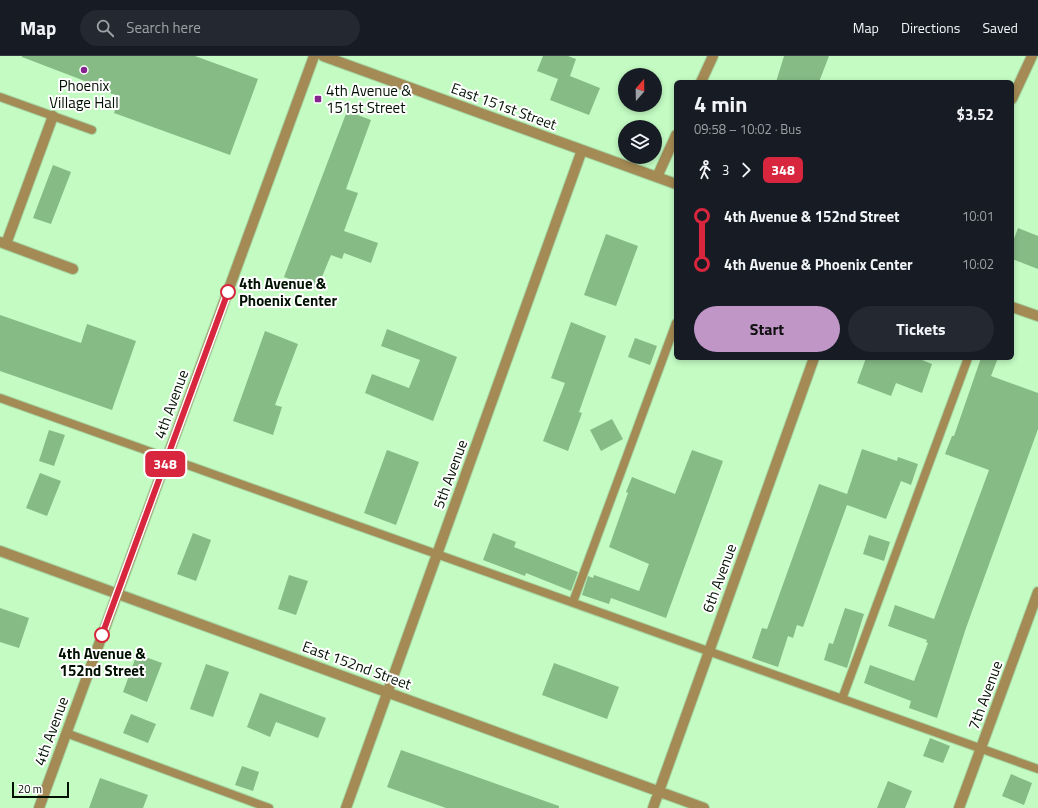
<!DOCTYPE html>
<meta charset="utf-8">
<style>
body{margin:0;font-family:"Titillium Web",sans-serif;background:#242831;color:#f1f3f6;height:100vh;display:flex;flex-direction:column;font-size:15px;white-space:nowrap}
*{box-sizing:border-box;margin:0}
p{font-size:13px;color:#9ea1a6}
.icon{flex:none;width:22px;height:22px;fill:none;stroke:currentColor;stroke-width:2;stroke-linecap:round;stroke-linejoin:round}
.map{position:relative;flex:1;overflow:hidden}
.details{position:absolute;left:674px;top:24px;width:340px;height:280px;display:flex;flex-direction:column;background:#171b24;border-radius:6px;box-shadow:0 2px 6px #0003}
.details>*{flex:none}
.badge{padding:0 8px;border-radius:6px;font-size:14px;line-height:26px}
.needle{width:26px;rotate:20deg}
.buttons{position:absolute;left:618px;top:12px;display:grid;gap:8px}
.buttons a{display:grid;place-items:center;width:44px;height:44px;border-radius:50%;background:#171b24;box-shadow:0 2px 6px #0003;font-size:20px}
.scale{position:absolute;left:12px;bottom:10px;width:57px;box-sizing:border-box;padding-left:4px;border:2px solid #011101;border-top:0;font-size:11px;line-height:14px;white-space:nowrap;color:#011101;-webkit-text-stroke:3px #fff;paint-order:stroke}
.map>.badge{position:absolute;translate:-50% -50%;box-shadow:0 0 0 2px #fff}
.legs{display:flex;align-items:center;gap:6px;height:44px;padding:0 20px;font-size:13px}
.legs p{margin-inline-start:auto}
.headline{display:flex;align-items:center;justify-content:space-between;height:68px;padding:0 20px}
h1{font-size:22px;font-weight:700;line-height:30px}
.cta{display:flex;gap:8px;margin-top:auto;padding:8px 20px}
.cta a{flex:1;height:46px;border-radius:24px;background:#c096c7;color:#111;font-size:16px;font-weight:700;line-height:46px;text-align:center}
.cta a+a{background:#242831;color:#f1f3f6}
ul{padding:0 20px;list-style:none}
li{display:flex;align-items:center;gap:14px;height:48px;font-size:15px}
li i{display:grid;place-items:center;width:6px;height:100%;margin:0 5px;background:currentColor}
li i::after{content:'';width:10px;height:10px;margin:-5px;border:3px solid;border-radius:50%;background:#171b24}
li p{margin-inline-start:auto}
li:first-child i{background:linear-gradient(#0000 50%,currentColor 0)}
li:last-child i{background:linear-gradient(currentColor 50%,#0000 0)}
header{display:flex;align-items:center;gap:24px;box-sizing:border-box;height:56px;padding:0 20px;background:#171b24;border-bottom:1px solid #363941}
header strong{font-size:19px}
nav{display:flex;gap:22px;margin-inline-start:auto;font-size:14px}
.search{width:280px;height:36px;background:#242831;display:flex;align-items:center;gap:10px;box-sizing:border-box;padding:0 14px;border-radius:22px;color:#9ea1a6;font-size:15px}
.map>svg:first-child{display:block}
.building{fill:#86bb85}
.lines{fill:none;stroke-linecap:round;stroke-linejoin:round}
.service-casing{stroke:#a4d6a3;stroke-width:10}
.minor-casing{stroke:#a4d6a3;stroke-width:12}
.service{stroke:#a48a54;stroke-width:8}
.minor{stroke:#a48a54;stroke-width:10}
.line-1-casing{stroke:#fff;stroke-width:9}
.line-1{stroke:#d7263d;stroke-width:6}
.poi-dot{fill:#85248e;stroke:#fff;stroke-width:1.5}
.stop-1-dot{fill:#fff;stroke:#d7263d;stroke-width:2}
.labels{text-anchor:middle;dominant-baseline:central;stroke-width:4;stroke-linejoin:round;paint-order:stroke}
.poi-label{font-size:15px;fill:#011101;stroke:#fff}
.street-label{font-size:15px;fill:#011101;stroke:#fff}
.stop-label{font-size:15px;font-weight:bold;fill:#011101;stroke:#fff;text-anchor:start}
</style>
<header>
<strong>Map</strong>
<div class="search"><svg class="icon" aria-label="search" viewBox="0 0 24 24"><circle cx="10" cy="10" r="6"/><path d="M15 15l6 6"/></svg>Search here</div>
<nav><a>Map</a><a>Directions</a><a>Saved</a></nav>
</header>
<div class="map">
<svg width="1038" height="752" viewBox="0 0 1038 752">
<rect width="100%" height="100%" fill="#c3fbc2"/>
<path class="building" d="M 22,0 L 195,0 L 258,23 L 230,99 L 114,57 L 120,40 L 88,31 L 90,27 L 22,1 Z
M 543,0 L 568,0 L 576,3 L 570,20 L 600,32 L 589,59 L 550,44 L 558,23 L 537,15 Z
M 784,0 L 829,0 L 819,26 L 776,26 Z
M 347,55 L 371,64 L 346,133 L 358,137 L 344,175 L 378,187 L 371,207 L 344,197 L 342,203 L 331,199 L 317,233 L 284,221 Z
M 53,109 L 71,116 L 51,168 L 33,162 Z
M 1018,172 L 1038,180 L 1038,213 L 1012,203 L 1012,188 Z
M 606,178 L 638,190 L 616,250 L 584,239 Z
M 0,259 L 81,287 L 87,268 L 136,285 L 112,354 L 0,315 Z
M 571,266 L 606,280 L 579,356 L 582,357 L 568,395 L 543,385 L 565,327 L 551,322 Z
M 387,273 L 457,301 L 433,365 L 365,337 L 372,318 L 409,332 L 420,304 L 381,290 Z
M 265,275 L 298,288 L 275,349 L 282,351 L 273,379 L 233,365 Z
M 635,282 L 657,290 L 650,309 L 628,301 Z
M 866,302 L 917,302 L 932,308 L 922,337 L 896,327 L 891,340 L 857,327 Z
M 981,302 L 998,302 L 991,320 L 1038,337 L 1038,373 L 966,572 L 937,662 L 909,652 L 911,645 L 864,627 L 870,609 L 914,625 L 928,587 L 926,586 L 927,584 L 888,570 L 895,549 L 934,563 L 989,414 L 945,398 L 952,380 L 954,380 Z
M 612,363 L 623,383 L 601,395 L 590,374 Z
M 49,374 L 65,379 L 54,410 L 39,405 Z
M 862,393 L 897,405 L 898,401 L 918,408 L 911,429 L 901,425 L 886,463 L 847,449 L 803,571 L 797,569 L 793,582 L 788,580 L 778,611 L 752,602 L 762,572 L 767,573 L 819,428 L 847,438 Z
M 387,394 L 419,406 L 396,469 L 364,457 Z
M 692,394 L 723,405 L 666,562 L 611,542 L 609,548 L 582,539 L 588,520 L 593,522 L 594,519 L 639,535 L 649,508 L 609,491 L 628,437 L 626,436 L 632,421 L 675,438 Z
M 40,417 L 61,425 L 47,460 L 26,452 Z
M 193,477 L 211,484 L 196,525 L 177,518 Z
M 493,477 L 516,486 L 514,491 L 578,516 L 571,535 L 526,517 L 525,520 L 483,504 Z
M 869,479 L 890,486 L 884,505 L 863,498 Z
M 289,519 L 308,525 L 296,559 L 278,553 Z
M 0,552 L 29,562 L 19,592 L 0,586 Z
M 845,552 L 864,558 L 847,612 L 824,604 L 829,587 L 833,588 Z
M 137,598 L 162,607 L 147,646 L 123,636 Z
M 554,607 L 619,631 L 607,663 L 542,639 Z
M 206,608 L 229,616 L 213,661 L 190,653 Z
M 260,637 L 326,662 L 318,682 L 276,666 L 270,681 L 247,671 Z
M 131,658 L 156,668 L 148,687 L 123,677 Z
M 930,682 L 950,690 L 943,707 L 923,700 Z
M 401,694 L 559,750 L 559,752 L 446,752 L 387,731 Z
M 242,710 L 259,716 L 253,735 L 235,729 Z
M 1011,718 L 1032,727 L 1024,749 L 1002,740 Z
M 100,722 L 148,739 L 143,752 L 89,752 Z
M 888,725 L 912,735 L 905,752 L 877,752 Z"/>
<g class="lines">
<defs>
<path id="service" d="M 0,41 L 92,74
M 0,342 L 1038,713
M 573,546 L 676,267
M 842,643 L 968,302
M 66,677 L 269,752"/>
<path id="minor" d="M 323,0 L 676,128
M 701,26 L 713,0
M 1012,43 L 1032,0
M 657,121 L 676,79
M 0,186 L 73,213
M 6,188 L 53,60
M 1012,251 L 1038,260
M 0,495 L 704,752
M 39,752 L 314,0
M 346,752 L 582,94
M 653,752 L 814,302
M 959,752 L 1038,536"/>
</defs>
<use href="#service" class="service-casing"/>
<use href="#minor" class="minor-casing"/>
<use href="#service" class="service"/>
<use href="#minor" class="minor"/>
</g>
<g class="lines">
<defs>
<path id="line-1" d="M 102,579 L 228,236"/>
</defs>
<use href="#line-1" class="line-1-casing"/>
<use href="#line-1" class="line-1"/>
</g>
<g class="poi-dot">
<circle cx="84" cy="14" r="4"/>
<rect x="314" y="39" width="8" height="8" rx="2"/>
</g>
<g class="stop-1-dot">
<circle cx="228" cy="236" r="7"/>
<circle cx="102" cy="579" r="7"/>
</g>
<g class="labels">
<g class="poi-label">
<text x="84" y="29">Phoenix<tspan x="84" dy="17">Village Hall</tspan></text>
<text x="326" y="34" text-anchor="start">4th Avenue &amp;<tspan x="326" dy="17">151st Street</tspan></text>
</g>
<g class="street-label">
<text transform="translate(504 50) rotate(20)">East 151st Street</text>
<text transform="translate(171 348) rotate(-70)">4th Avenue</text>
<text transform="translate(450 418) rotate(-70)">5th Avenue</text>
<text transform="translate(719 522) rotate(-70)">6th Avenue</text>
<text transform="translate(357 609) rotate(20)">East 152nd Street</text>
<text transform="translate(985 639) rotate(-70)">7th Avenue</text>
<text transform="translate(51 675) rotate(-70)">4th Avenue</text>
</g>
<g class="stop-label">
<text x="239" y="227">4th Avenue &amp;<tspan x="239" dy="17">Phoenix Center</tspan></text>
<text x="102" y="597" text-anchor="middle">4th Avenue &amp;<tspan x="102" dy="17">152nd Street</tspan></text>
</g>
</g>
</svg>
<div class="buttons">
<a><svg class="needle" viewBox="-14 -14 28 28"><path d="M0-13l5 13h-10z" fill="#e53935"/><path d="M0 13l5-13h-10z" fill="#9ea1a6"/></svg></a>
<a><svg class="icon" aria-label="layers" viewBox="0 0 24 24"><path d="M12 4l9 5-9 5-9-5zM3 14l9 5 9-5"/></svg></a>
</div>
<div class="scale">20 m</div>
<b class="badge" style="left:165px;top:408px;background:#d7263d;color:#fff">348</b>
<section class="details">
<div class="headline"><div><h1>4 min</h1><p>09:58 – 10:02 · Bus</p></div><b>$3.52</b></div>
<div class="legs"><svg class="icon" aria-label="walk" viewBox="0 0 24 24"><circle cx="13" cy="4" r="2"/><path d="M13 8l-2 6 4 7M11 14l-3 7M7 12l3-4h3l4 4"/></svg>3<svg class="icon" aria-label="forward" viewBox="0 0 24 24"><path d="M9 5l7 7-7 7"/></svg><b class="badge" style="background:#d7263d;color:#fff">348</b></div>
<ul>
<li><i style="color:#d7263d"></i><b>4th Avenue &amp; 152nd Street</b><p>10:01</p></li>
<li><i style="color:#d7263d"></i><b>4th Avenue &amp; Phoenix Center</b><p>10:02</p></li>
</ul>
<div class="cta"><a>Start</a><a>Tickets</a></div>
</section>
</div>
